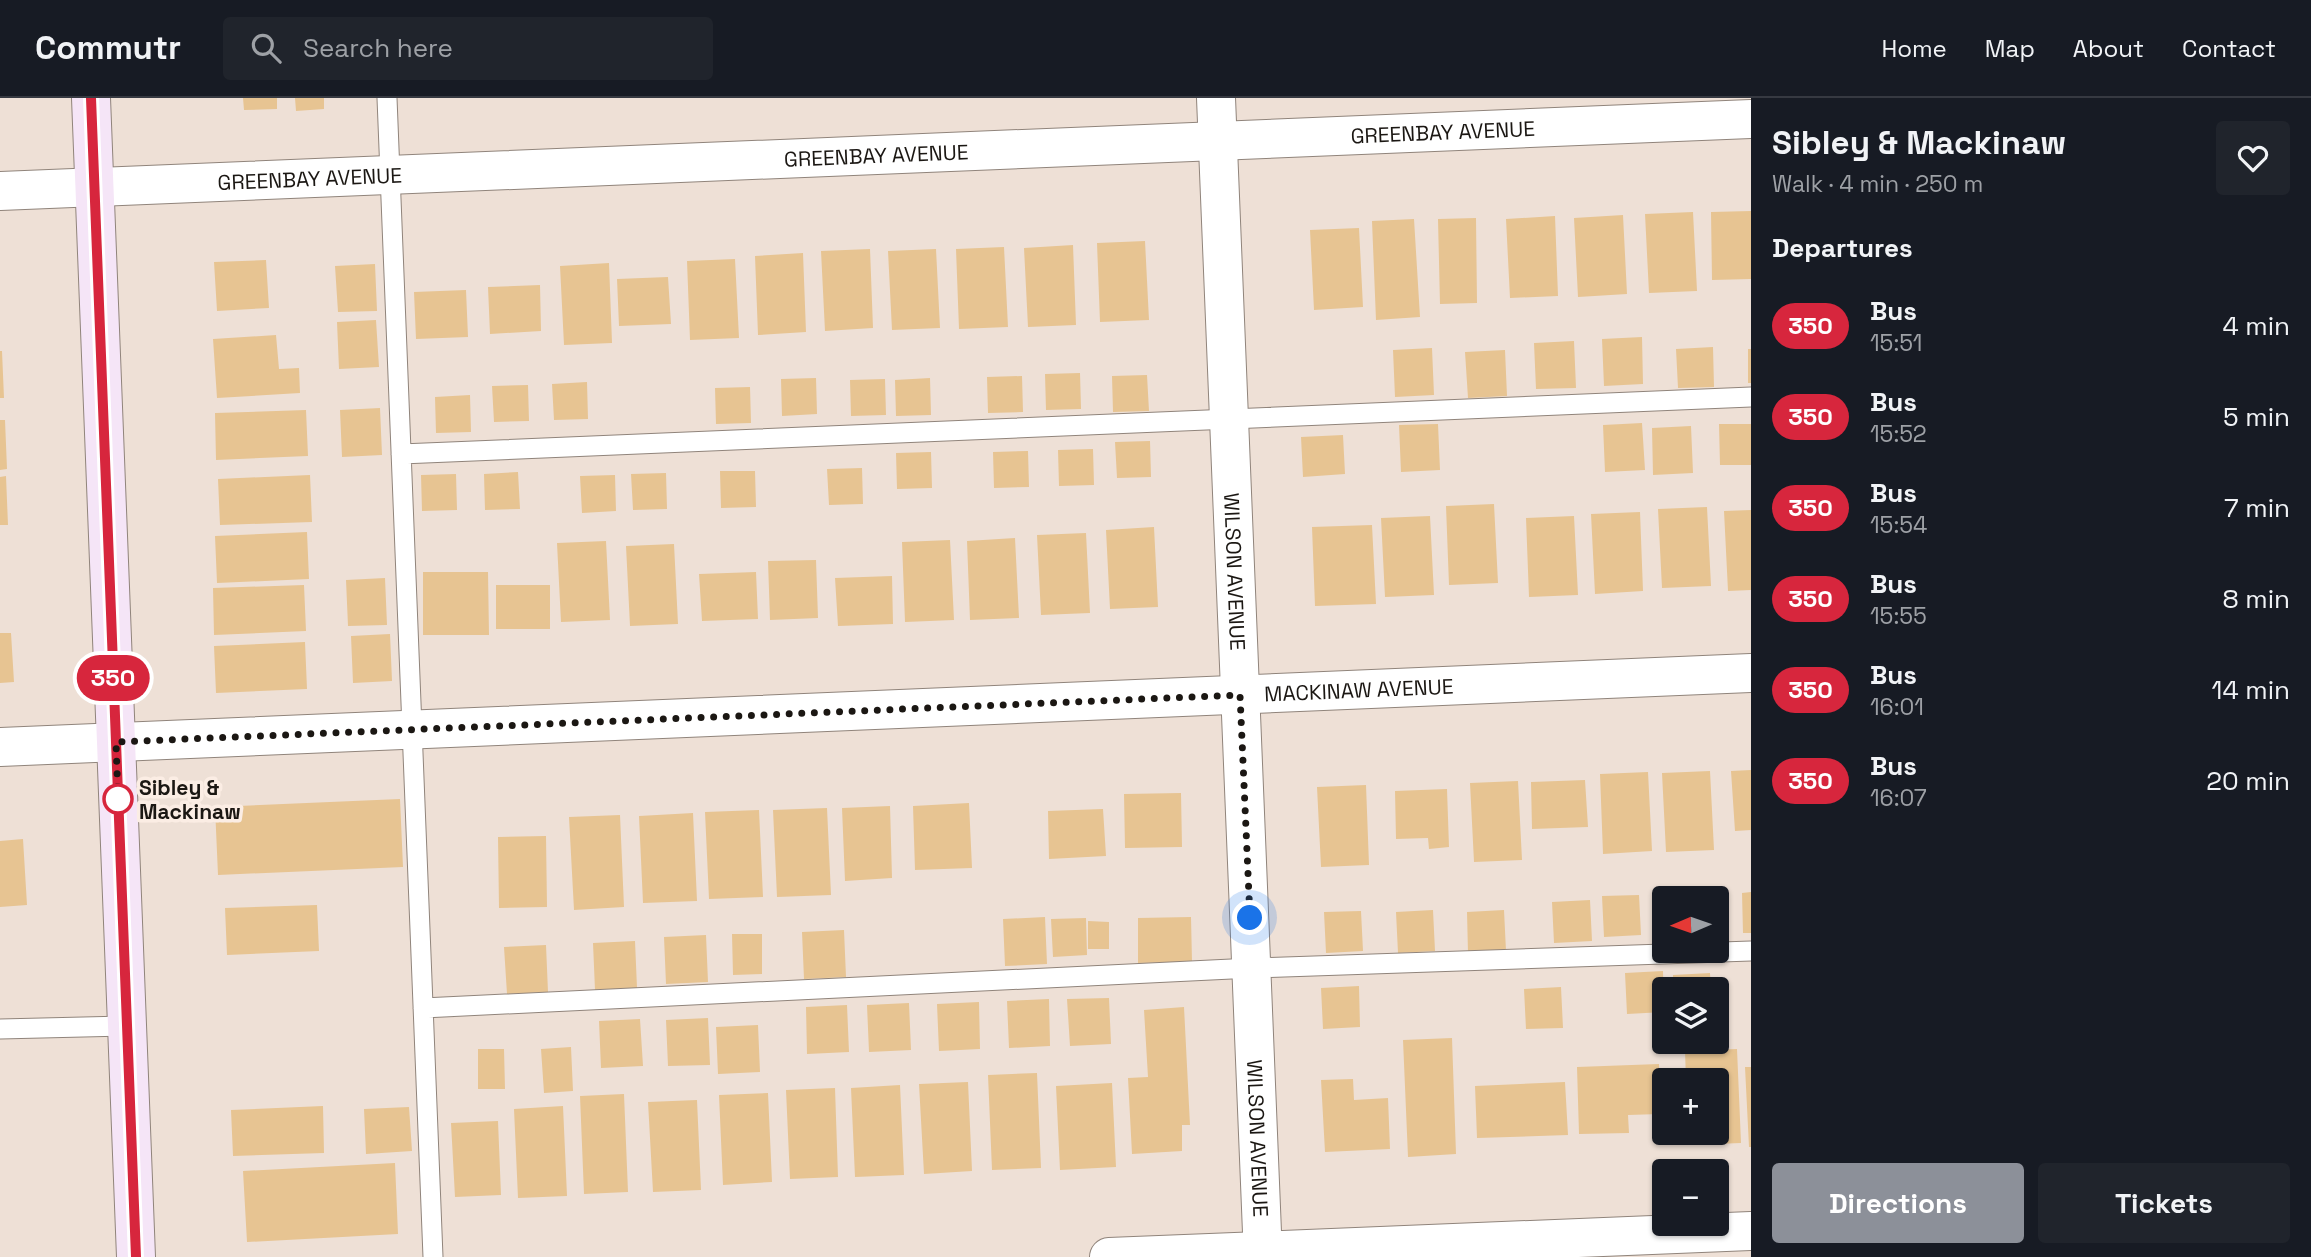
<!DOCTYPE html>
<meta charset="utf-8">
<style>
body{margin:0;font-family:"Space Grotesk",sans-serif;background:#20242c;color:#f1f3f6;height:100vh;display:flex;flex-direction:column;font-size:26px;white-space:nowrap}
*{box-sizing:border-box;margin:0}
p{font-size:23px;color:#9ea1a6}
.icon{flex:none;width:38px;height:38px;fill:none;stroke:currentColor;stroke-width:2;stroke-linecap:round;stroke-linejoin:round}
.map{position:relative;flex:1;overflow:hidden}
.sheet{display:flex;flex-direction:column;background:#171b24;width:560px}
.sheet>*{flex:none}
.badge{padding:0 14px;border-radius:23px;font-size:24px;line-height:46px}
.needle{width:46px;rotate:268deg}
.fabs{position:absolute;left:1652px;top:788px;display:grid;gap:14px}
.fabs a{display:grid;place-items:center;width:77px;height:77px;border-radius:7px;background:#171b24;box-shadow:0 2px 5px #0004;font-size:35px}
.you{position:absolute;width:35px;height:35px;margin:-18px;border:5px solid #fff;border-radius:50%;background:#1a73e8;box-shadow:0 0 0 10px #1a73e833}
.map>.badge{position:absolute;translate:-50% -50%;box-shadow:0 0 0 4px #fff}
h2{padding:0 21px;font-size:26px;line-height:63px}
.round{display:grid;place-items:center;flex:none;width:74px;height:74px;border-radius:7px;background:#20242c}
.headline{display:flex;align-items:center;justify-content:space-between;height:119px;padding:0 21px}
h1{font-size:33px;font-weight:700;line-height:52px}
.cta{display:flex;gap:14px;margin-top:auto;padding:14px 21px}
.cta a{flex:1;height:80px;border-radius:7px;background:#8c9099;color:#fff;font-size:28px;font-weight:700;line-height:80px;text-align:center}
.cta a+a{background:#20242c;color:#f1f3f6}
ul{padding:0;list-style:none}
li{display:flex;align-items:center;gap:21px;height:91px;padding:0 21px}
li div{flex:1}
li b{display:block;font-size:26px}
li em{font-style:normal}
li .badge{min-width:77px;font-weight:700;text-align:center}
header{display:flex;align-items:center;gap:42px;box-sizing:border-box;height:98px;padding:0 35px;background:#171b24;border-bottom:2px solid #363941}
header strong{font-size:33px}
nav{display:flex;gap:38px;margin-inline-start:auto;font-size:24px}
.search{width:490px;height:63px;background:#20242c;display:flex;align-items:center;gap:18px;box-sizing:border-box;padding:0 24px;border-radius:7px;color:#9ea1a6;font-size:26px}
main{display:flex;flex:1;min-height:0}
.map>svg:first-child{display:block}
.building{fill:#e7c492}
.lines{fill:none;stroke-linecap:round;stroke-linejoin:round}
.lane-casing{stroke:#90847b;stroke-width:21}
.street-casing{stroke:#90847b;stroke-width:40}
.secondary-casing{stroke:#90847b;stroke-width:40}
.lane{stroke:#fff;stroke-width:19}
.street{stroke:#fff;stroke-width:38}
.secondary{stroke:#f5e5f7;stroke-width:38}
.line-casing{stroke:#fff;stroke-width:16}
.line{stroke:#d7263d;stroke-width:10}
.walk{stroke:#1b1713;stroke-width:7;stroke-dasharray:0 12.6}
.stop-dot{fill:#fff;stroke:#d7263d;stroke-width:3.5}
.labels{text-anchor:middle;dominant-baseline:central;stroke-width:7;stroke-linejoin:round;paint-order:stroke}
.street-label{font-size:21px;fill:#1b1713;stroke:#fbede4}
.stop-label{font-size:21px;font-weight:bold;fill:#1b1713;stroke:#fbede4;text-anchor:start}
</style>
<header>
<strong>Commutr</strong>
<div class="search"><svg class="icon" aria-label="search" viewBox="0 0 24 24"><circle cx="10" cy="10" r="6"/><path d="M15 15l6 6"/></svg>Search here</div>
<nav><a>Home</a><a>Map</a><a>About</a><a>Contact</a></nav>
</header>
<main>
<div class="map">
<svg width="1751" height="1159" viewBox="0 0 1751 1159">
<rect width="100%" height="100%" fill="#eee0d6"/>
<path class="building" d="M 243,0 L 277,0 L 277,11 L 244,12 Z
M 295,0 L 324,0 L 324,11 L 296,13 Z
M 1751,113 L 1751,181 L 1712,182 L 1711,114 Z
M 1693,114 L 1697,193 L 1649,195 L 1645,116 Z
M 1623,117 L 1627,196 L 1578,199 L 1574,120 Z
M 1555,118 L 1558,198 L 1510,200 L 1506,121 Z
M 1476,120 L 1477,205 L 1440,206 L 1438,121 Z
M 1414,121 L 1420,219 L 1376,222 L 1372,123 Z
M 1359,130 L 1363,209 L 1314,212 L 1310,132 Z
M 1145,143 L 1149,222 L 1100,224 L 1097,145 Z
M 1073,147 L 1076,227 L 1028,229 L 1024,150 Z
M 1004,149 L 1008,229 L 959,231 L 956,151 Z
M 870,151 L 873,230 L 825,233 L 821,153 Z
M 936,151 L 940,230 L 892,232 L 888,153 Z
M 803,155 L 806,234 L 758,237 L 755,158 Z
M 735,161 L 739,240 L 690,242 L 687,163 Z
M 266,162 L 269,210 L 217,213 L 214,164 Z
M 609,165 L 612,245 L 564,247 L 560,168 Z
M 375,166 L 377,213 L 338,214 L 335,168 Z
M 668,179 L 671,226 L 619,228 L 617,181 Z
M 540,187 L 541,233 L 490,236 L 488,189 Z
M 466,192 L 468,239 L 416,241 L 414,194 Z
M 376,222 L 379,269 L 339,271 L 337,224 Z
M 276,237 L 279,271 L 299,270 L 300,295 L 217,300 L 213,241 Z
M 1642,239 L 1643,286 L 1604,288 L 1602,241 Z
M 1574,243 L 1576,290 L 1536,291 L 1534,245 Z
M 1713,249 L 1714,289 L 1678,290 L 1676,251 Z
M 1432,250 L 1434,297 L 1395,299 L 1393,252 Z
M 1748,251 L 1751,251 L 1751,285 L 1748,285 Z
M 1505,252 L 1507,298 L 1468,300 L 1465,254 Z
M 0,253 L 2,253 L 4,300 L 0,300 Z
M 1080,275 L 1081,311 L 1046,312 L 1045,276 Z
M 1147,277 L 1149,313 L 1113,314 L 1112,278 Z
M 1022,278 L 1023,314 L 988,315 L 987,279 Z
M 816,280 L 817,316 L 782,318 L 781,281 Z
M 930,280 L 931,317 L 896,318 L 895,282 Z
M 885,281 L 886,317 L 851,318 L 850,282 Z
M 587,284 L 588,321 L 554,322 L 552,286 Z
M 528,287 L 529,323 L 494,324 L 492,288 Z
M 750,289 L 751,325 L 716,326 L 715,290 Z
M 470,297 L 471,334 L 436,335 L 435,299 Z
M 380,310 L 382,357 L 342,359 L 340,312 Z
M 306,312 L 308,358 L 216,362 L 215,315 Z
M 0,322 L 5,322 L 7,371 L 0,372 Z
M 1642,325 L 1645,372 L 1605,374 L 1603,327 Z
M 1438,326 L 1440,372 L 1401,374 L 1399,327 Z
M 1719,326 L 1751,326 L 1751,367 L 1720,367 Z
M 1691,328 L 1693,375 L 1653,377 L 1652,330 Z
M 1343,337 L 1345,376 L 1303,379 L 1301,339 Z
M 1150,343 L 1151,379 L 1117,380 L 1115,344 Z
M 1093,351 L 1094,387 L 1059,388 L 1058,352 Z
M 1028,353 L 1029,389 L 994,390 L 993,354 Z
M 931,354 L 932,390 L 897,391 L 896,355 Z
M 862,370 L 863,406 L 829,407 L 827,371 Z
M 720,373 L 755,373 L 756,409 L 721,410 Z
M 518,374 L 520,411 L 485,412 L 484,376 Z
M 666,375 L 667,411 L 633,412 L 631,376 Z
M 456,376 L 457,412 L 422,413 L 421,377 Z
M 310,377 L 312,424 L 220,427 L 218,381 Z
M 615,377 L 616,413 L 582,415 L 580,378 Z
M 6,378 L 8,427 L 0,427 L 0,379 Z
M 1494,406 L 1498,485 L 1449,487 L 1446,408 Z
M 1707,409 L 1711,488 L 1662,490 L 1658,411 Z
M 1751,412 L 1751,492 L 1728,493 L 1724,413 Z
M 1640,414 L 1643,493 L 1595,496 L 1591,416 Z
M 1430,418 L 1434,497 L 1385,499 L 1381,420 Z
M 1574,418 L 1578,497 L 1529,499 L 1526,420 Z
M 1372,427 L 1376,506 L 1315,508 L 1312,429 Z
M 1154,429 L 1158,509 L 1110,511 L 1106,432 Z
M 307,434 L 309,481 L 217,485 L 215,438 Z
M 1086,435 L 1090,515 L 1041,517 L 1037,437 Z
M 1015,440 L 1019,520 L 970,522 L 967,443 Z
M 950,442 L 954,522 L 905,524 L 902,444 Z
M 606,443 L 610,522 L 561,524 L 557,445 Z
M 674,446 L 678,526 L 630,528 L 626,448 Z
M 816,462 L 818,520 L 770,522 L 768,463 Z
M 423,474 L 488,474 L 489,537 L 423,537 Z
M 756,474 L 758,521 L 702,523 L 699,476 Z
M 892,478 L 893,526 L 838,528 L 835,480 Z
M 385,480 L 387,527 L 348,528 L 346,482 Z
M 304,487 L 306,533 L 214,537 L 213,490 Z
M 496,487 L 550,487 L 550,531 L 496,531 Z
M 0,535 L 11,535 L 14,584 L 0,585 Z
M 390,536 L 392,583 L 353,585 L 351,538 Z
M 305,544 L 307,591 L 216,595 L 214,548 Z
M 1751,672 L 1751,732 L 1735,733 L 1731,673 Z
M 1710,673 L 1714,752 L 1666,754 L 1662,675 Z
M 1648,674 L 1652,753 L 1603,756 L 1600,676 Z
M 1585,682 L 1588,729 L 1532,731 L 1531,684 Z
M 1518,683 L 1522,762 L 1474,764 L 1470,685 Z
M 1366,687 L 1369,767 L 1321,769 L 1317,689 Z
M 1447,691 L 1449,749 L 1429,751 L 1428,740 L 1396,741 L 1395,693 Z
M 1181,695 L 1182,749 L 1125,750 L 1124,696 Z
M 400,701 L 403,769 L 218,777 L 215,709 Z
M 969,705 L 972,770 L 915,772 L 913,708 Z
M 890,708 L 892,780 L 845,783 L 842,710 Z
M 827,710 L 831,797 L 777,799 L 773,712 Z
M 1103,711 L 1106,758 L 1049,761 L 1048,713 Z
M 759,712 L 763,799 L 709,801 L 705,714 Z
M 693,715 L 697,803 L 643,805 L 639,718 Z
M 620,717 L 624,809 L 574,812 L 569,719 Z
M 546,738 L 547,809 L 499,810 L 498,739 Z
M 23,741 L 27,807 L 0,809 L 0,743 Z
M 1708,790 L 1708,800 L 1671,800 L 1670,792 Z
M 1751,794 L 1751,835 L 1743,835 L 1742,795 Z
M 1639,797 L 1641,837 L 1604,839 L 1602,798 Z
M 1590,802 L 1592,843 L 1554,845 L 1552,804 Z
M 317,807 L 319,853 L 227,857 L 225,810 Z
M 1433,812 L 1435,853 L 1398,855 L 1396,814 Z
M 1504,812 L 1506,853 L 1468,855 L 1467,814 Z
M 1361,813 L 1363,853 L 1326,855 L 1324,814 Z
M 1045,819 L 1047,866 L 1005,868 L 1003,821 Z
M 1191,819 L 1192,864 L 1138,865 L 1138,820 Z
M 1086,820 L 1087,857 L 1053,859 L 1051,821 Z
M 1088,823 L 1109,824 L 1109,851 L 1088,851 Z
M 844,832 L 846,879 L 804,881 L 802,834 Z
M 732,836 L 762,836 L 762,876 L 733,877 Z
M 706,837 L 708,884 L 666,886 L 664,839 Z
M 635,843 L 637,890 L 595,892 L 593,845 Z
M 546,847 L 548,894 L 507,896 L 504,849 Z
M 1663,873 L 1664,914 L 1627,916 L 1625,875 Z
M 1710,875 L 1711,891 L 1673,891 L 1673,877 Z
M 1359,888 L 1360,929 L 1323,931 L 1321,890 Z
M 1561,889 L 1563,930 L 1526,931 L 1524,891 Z
M 1109,900 L 1111,946 L 1070,948 L 1067,901 Z
M 1049,901 L 1050,948 L 1009,950 L 1007,903 Z
M 979,904 L 980,951 L 939,953 L 937,906 Z
M 909,905 L 911,952 L 869,954 L 867,907 Z
M 847,907 L 849,954 L 807,956 L 806,909 Z
M 1184,909 L 1190,1027 L 1182,1027 L 1182,1053 L 1132,1056 L 1128,980 L 1148,979 L 1144,912 Z
M 708,920 L 710,967 L 668,968 L 666,922 Z
M 640,921 L 643,968 L 601,970 L 599,923 Z
M 758,927 L 760,974 L 718,976 L 716,929 Z
M 1452,940 L 1456,1056 L 1408,1059 L 1403,942 Z
M 571,949 L 573,993 L 544,995 L 541,951 Z
M 478,951 L 504,951 L 505,991 L 478,991 Z
M 1737,951 L 1741,1045 L 1689,1047 L 1688,1034 L 1717,1034 L 1717,982 L 1686,982 L 1685,953 Z
M 1659,966 L 1660,1016 L 1628,1017 L 1629,1035 L 1579,1036 L 1577,969 Z
M 1745,969 L 1751,969 L 1751,1049 L 1749,1049 Z
M 1037,975 L 1041,1070 L 992,1072 L 988,977 Z
M 1353,981 L 1354,1002 L 1388,1000 L 1390,1051 L 1325,1054 L 1321,982 Z
M 968,984 L 972,1073 L 924,1076 L 919,986 Z
M 1565,984 L 1568,1037 L 1477,1040 L 1475,988 Z
M 1112,985 L 1116,1069 L 1060,1072 L 1056,988 Z
M 900,987 L 904,1077 L 855,1079 L 851,990 Z
M 835,990 L 838,1079 L 790,1081 L 786,992 Z
M 768,995 L 772,1084 L 723,1087 L 719,997 Z
M 624,996 L 628,1094 L 584,1096 L 580,998 Z
M 697,1002 L 701,1092 L 653,1094 L 648,1004 Z
M 323,1008 L 324,1055 L 233,1058 L 231,1012 Z
M 563,1008 L 567,1098 L 518,1100 L 514,1011 Z
M 409,1009 L 412,1053 L 366,1056 L 364,1011 Z
M 498,1023 L 501,1097 L 455,1099 L 451,1025 Z
M 395,1065 L 398,1136 L 247,1144 L 243,1073 Z"/>
<g class="lines">
<defs>
<path id="lane" d="M 387,0 L 433,1159
M 401,356 L 1751,299
M 423,910 L 1252,870 L 1751,853
M 0,931 L 125,928"/>
<g id="street">
<path id="s1" d="M 1216,0 L 1263,1159"/>
<path id="s2" d="M 0,93 L 1751,21"/>
<path id="s3" d="M 0,649 L 1751,575"/>
<path d="M 1109,1159 L 1751,1133"/>
</g>
<path id="secondary" d="M 91,0 L 136,1159"/>
</defs>
<use href="#lane" class="lane-casing"/>
<use href="#street" class="street-casing"/>
<use href="#secondary" class="secondary-casing"/>
<use href="#lane" class="lane"/>
<use href="#street" class="street"/>
<use href="#secondary" class="secondary"/>
</g>
<g class="lines">
<defs>
<path id="line" d="M 91,0 L 136,1159"/>
</defs>
<use href="#line" class="line-casing"/>
<use href="#line" class="line"/>
<path class="walk" d="M 118,701 L 116,644 L 1240,597 L 1250,820"/>
</g>
<circle class="stop-dot" cx="118" cy="701" r="14"/>
<g class="labels">
<g class="street-label">
<text stroke="none"><textPath href="#s2" startOffset="1444">GREENBAY AVENUE</textPath></text>
<text stroke="none"><textPath href="#s2" startOffset="877">GREENBAY AVENUE</textPath></text>
<text stroke="none"><textPath href="#s2" startOffset="310">GREENBAY AVENUE</textPath></text>
<text stroke="none"><textPath href="#s1" startOffset="474">WILSON AVENUE</textPath></text>
<text stroke="none"><textPath href="#s3" startOffset="1360">MACKINAW AVENUE</textPath></text>
<text stroke="none"><textPath href="#s1" startOffset="1041">WILSON AVENUE</textPath></text>
</g>
<g class="stop-label">
<text x="139" y="689">Sibley &amp;<tspan x="139" dy="24">Mackinaw</tspan></text>
</g>
</g>
</svg>
<div class="fabs">
<a><svg class="needle" viewBox="-14 -14 28 28"><path d="M0-13l5 13h-10z" fill="#e53935"/><path d="M0 13l5-13h-10z" fill="#9ea1a6"/></svg></a>
<a><svg class="icon" aria-label="layers" viewBox="0 0 24 24"><path d="M12 4l9 5-9 5-9-5zM3 14l9 5 9-5"/></svg></a>
<a>+</a>
<a>−</a>
</div>
<div class="you" style="left:1250px;top:820px"></div>
<b class="badge" style="left:113px;top:580px;background:#d7263d;color:#fff">350</b>
</div>
<section class="sheet">
<div class="headline"><div><h1>Sibley &amp; Mackinaw</h1><p>Walk · 4 min · 250 m</p></div><a class="round"><svg class="icon" aria-label="heart" viewBox="0 0 24 24"><path d="M12 20l-8-8c-3-5 5-10 8-4 3-6 11-1 8 4z"/></svg></a></div>
<h2>Departures</h2>
<ul>
<li><span class="badge" style="background:#d7263d;color:#fff">350</span><div><b>Bus</b><p>15:51</p></div><em>4 min</em></li>
<li><span class="badge" style="background:#d7263d;color:#fff">350</span><div><b>Bus</b><p>15:52</p></div><em>5 min</em></li>
<li><span class="badge" style="background:#d7263d;color:#fff">350</span><div><b>Bus</b><p>15:54</p></div><em>7 min</em></li>
<li><span class="badge" style="background:#d7263d;color:#fff">350</span><div><b>Bus</b><p>15:55</p></div><em>8 min</em></li>
<li><span class="badge" style="background:#d7263d;color:#fff">350</span><div><b>Bus</b><p>16:01</p></div><em>14 min</em></li>
<li><span class="badge" style="background:#d7263d;color:#fff">350</span><div><b>Bus</b><p>16:07</p></div><em>20 min</em></li>
</ul>
<div class="cta"><a>Directions</a><a>Tickets</a></div>
</section>
</main>
